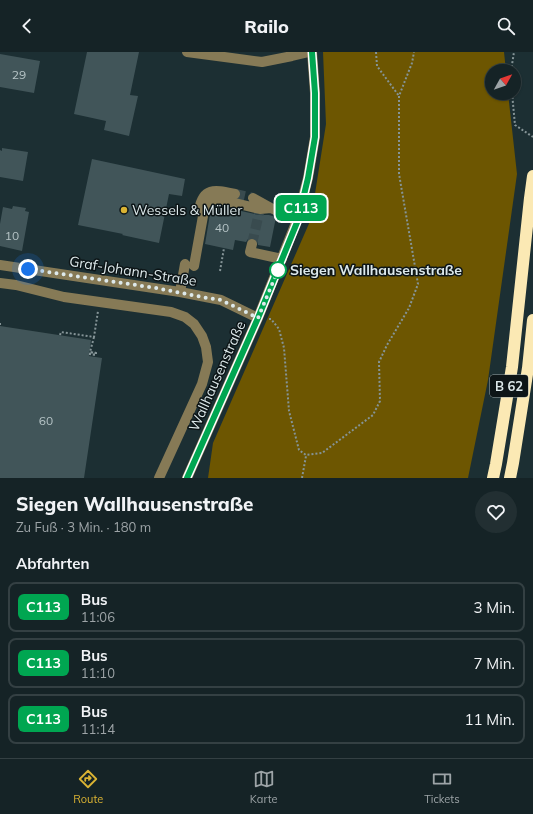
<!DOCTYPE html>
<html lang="de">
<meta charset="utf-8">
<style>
body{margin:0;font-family:Mulish,sans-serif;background:#222f32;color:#f1f3f6;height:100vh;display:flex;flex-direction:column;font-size:15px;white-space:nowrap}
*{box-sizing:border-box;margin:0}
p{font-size:13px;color:#9da4a7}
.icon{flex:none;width:22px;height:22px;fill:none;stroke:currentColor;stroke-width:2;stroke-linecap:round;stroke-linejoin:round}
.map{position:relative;height:426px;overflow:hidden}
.sheet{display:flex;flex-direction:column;background:#152326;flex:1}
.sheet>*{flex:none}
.badge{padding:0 8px;border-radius:6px;font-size:14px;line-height:26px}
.needle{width:26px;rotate:50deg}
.buttons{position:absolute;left:485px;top:12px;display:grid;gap:8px}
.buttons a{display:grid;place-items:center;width:36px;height:36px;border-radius:50%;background:#152326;box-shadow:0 1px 3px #0004,0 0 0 1px #344043;font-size:20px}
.you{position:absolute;width:20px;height:20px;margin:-10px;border:3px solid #fff;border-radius:50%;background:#1a73e8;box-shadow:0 0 0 6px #1a73e833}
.map>.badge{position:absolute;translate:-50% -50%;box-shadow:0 0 0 2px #fff}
h2{padding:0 16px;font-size:15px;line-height:36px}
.round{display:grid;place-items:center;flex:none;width:42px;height:42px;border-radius:21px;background:#222f32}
.overview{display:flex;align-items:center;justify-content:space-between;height:68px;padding:0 16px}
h1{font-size:19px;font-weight:800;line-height:30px}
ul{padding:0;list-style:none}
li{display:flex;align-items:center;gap:12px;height:50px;margin:0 8px 6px;padding:0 8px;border:2px solid #344043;border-radius:8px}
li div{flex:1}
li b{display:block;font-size:15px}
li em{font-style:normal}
li .badge{min-width:44px;font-weight:700;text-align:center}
header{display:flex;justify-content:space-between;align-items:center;height:52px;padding:0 16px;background:#152326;font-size:18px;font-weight:800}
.tabs{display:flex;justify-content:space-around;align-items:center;height:56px;border-top:1px solid #344043;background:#152326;font-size:11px;color:#9da4a7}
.tabs a{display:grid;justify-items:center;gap:2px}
.tabs .selected{color:#dab333}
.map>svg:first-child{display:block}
.forest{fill:#6d5601}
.building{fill:#415559}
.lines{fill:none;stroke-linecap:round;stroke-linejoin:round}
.minor-tunnel{stroke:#394b4f;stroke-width:10;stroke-dasharray:10 5;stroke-linecap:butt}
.path{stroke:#859497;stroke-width:2;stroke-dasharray:2 2;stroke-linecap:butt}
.minor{stroke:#867a56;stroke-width:10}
.highway{stroke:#fbe9b4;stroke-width:12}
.line-casing{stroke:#fff;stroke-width:9}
.line{stroke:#00a651;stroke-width:6}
.walk{stroke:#dde9eb;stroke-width:4;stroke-dasharray:0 7.2}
.poi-dot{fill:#dab333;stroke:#0d1517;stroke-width:1.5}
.stop-dot{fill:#fff;stroke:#00a651;stroke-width:2}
.labels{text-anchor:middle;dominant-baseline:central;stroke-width:3;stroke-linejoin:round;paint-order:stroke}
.number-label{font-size:12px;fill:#b6c4c6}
.shield{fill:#0d1517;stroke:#9fa9ab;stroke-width:1}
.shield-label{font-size:13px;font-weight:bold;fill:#dde9eb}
.poi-label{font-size:14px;fill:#dde9eb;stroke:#0d1517;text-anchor:start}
.stop-label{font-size:14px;font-weight:bold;fill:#dde9eb;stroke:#0d1517;text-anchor:start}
.street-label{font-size:14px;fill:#dde9eb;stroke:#0d1517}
</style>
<header><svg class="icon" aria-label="back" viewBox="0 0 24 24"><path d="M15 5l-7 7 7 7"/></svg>Railo<svg class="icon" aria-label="search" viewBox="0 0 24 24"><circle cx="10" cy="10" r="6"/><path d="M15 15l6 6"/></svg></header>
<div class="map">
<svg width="533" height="426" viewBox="0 0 533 426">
<rect width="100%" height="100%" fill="#1c2f33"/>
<path class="forest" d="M 323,0 L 504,0 L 506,19 L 492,19 L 492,41 L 508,41 L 517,122 L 488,328 L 468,426 L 208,426 L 213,391 L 311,167 L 326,72 Z"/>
<path class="building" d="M 87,0 L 139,0 L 130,43 L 138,44 L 129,84 L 104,78 L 106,69 L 74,62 Z
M 0,2 L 40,9 L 34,41 L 0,35 Z
M 2,96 L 28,100 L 23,129 L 0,125 L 0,98 L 2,99 Z
M 92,107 L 185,127 L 182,144 L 169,142 L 159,191 L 122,183 L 123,182 L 78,173 Z
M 13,154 L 26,156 L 25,159 L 29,160 L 22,199 L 0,194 L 0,172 L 3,155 L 12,157 Z
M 214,154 L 218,154 L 259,163 L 269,163 L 276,165 L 270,195 L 258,193 L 257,188 L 253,186 L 248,187 L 246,190 L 235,188 L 233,198 L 205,192 L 211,156 Z
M 0,274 L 91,288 L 89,304 L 102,306 L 84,426 L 0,426 Z"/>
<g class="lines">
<path class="minor-tunnel" d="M 235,142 L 253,146
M 252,192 L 259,161"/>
<path class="path" d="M 376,0 L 377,14 L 399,44
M 511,19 L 514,0
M 512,41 L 515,73 L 533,85
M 220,219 L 224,196
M 269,267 L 271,267 L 279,277 L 284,296 L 289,359 L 299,398 L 306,403 L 322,401 L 373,363 L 380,349 L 379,310 L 387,293 L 409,256 L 418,232 L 399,122 L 399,44 L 412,11 L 414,0
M 0,271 L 0,274
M 60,283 L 61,280 L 94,285 L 98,259
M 89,302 L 96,303 L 96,301 L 90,300 L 90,302 L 95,303 L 96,301 L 90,300 L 94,285
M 302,426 L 306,404"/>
<path class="minor" d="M 187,0 L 262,10 L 292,4 L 309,0
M 253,146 L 271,156
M 199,158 C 203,134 216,138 235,142
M 252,192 L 250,200 L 282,207
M 0,213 L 180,240 L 221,248 L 258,266
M 194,214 L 205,153 L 211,148 L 218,147 L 260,157 L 271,156 L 297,168
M 0,231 L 16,233 L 64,245 L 171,260 L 185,265 L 194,272 L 202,284 L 206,295 L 208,310 L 202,332 L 159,426
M 180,240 L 185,212
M 187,426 L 258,266 L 297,168 L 308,126 L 315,85 L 315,41 L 312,0"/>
<path class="highway" d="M 493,426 L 496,412 L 512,315 L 530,146 L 533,124
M 510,426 L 513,411 L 528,316 L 533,268"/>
</g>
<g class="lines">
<defs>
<path id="line" d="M 187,426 L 258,266 L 298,168 L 308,126 L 315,85 L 315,41 L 312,0"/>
</defs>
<use href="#line" class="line-casing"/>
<use href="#line" class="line"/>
<path class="walk" d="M 28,217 L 156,236 L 207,246 L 221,248 L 258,266 L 278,218"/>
</g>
<circle class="poi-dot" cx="124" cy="158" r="4"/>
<circle class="stop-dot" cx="278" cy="218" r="8"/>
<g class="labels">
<g class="number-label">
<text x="19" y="22">29</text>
<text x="222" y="175">40</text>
<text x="12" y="183">10</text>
<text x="46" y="368">60</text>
</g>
<rect class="shield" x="490" y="323" width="38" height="22" rx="3"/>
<g class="shield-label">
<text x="509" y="334">B 62</text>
</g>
<g class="poi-label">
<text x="132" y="158">Wessels &amp; Müller</text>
</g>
<g class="stop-label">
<text x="290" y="218">Siegen Wallhausenstraße</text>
</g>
<g class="street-label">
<text transform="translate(133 219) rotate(9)">Graf-Johann-Straße</text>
<text transform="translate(217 324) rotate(-66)">Wallhausenstraße</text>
</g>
</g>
</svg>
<div class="buttons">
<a><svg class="needle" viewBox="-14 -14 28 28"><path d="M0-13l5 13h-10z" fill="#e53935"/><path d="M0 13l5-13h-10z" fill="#9da4a7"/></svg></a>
</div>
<div class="you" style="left:28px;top:217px"></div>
<b class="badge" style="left:301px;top:156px;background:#00a651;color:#fff">C113</b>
</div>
<section class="sheet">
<div class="overview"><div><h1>Siegen Wallhausenstraße</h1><p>Zu Fuß · 3 Min. · 180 m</p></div><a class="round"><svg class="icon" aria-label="heart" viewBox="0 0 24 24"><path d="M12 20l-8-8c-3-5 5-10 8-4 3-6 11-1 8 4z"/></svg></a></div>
<h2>Abfahrten</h2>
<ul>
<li><span class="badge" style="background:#00a651;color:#fff">C113</span><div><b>Bus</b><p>11:06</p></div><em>3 Min.</em></li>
<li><span class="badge" style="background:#00a651;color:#fff">C113</span><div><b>Bus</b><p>11:10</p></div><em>7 Min.</em></li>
<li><span class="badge" style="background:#00a651;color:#fff">C113</span><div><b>Bus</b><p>11:14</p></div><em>11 Min.</em></li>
</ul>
</section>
<nav class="tabs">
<a class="selected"><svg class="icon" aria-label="directions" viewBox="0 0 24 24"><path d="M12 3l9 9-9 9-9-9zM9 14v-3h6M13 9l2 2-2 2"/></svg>Route</a>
<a><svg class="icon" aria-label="map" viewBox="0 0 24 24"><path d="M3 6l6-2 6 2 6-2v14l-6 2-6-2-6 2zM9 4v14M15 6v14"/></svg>Karte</a>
<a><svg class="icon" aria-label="tickets" viewBox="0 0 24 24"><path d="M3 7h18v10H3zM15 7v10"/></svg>Tickets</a>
</nav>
